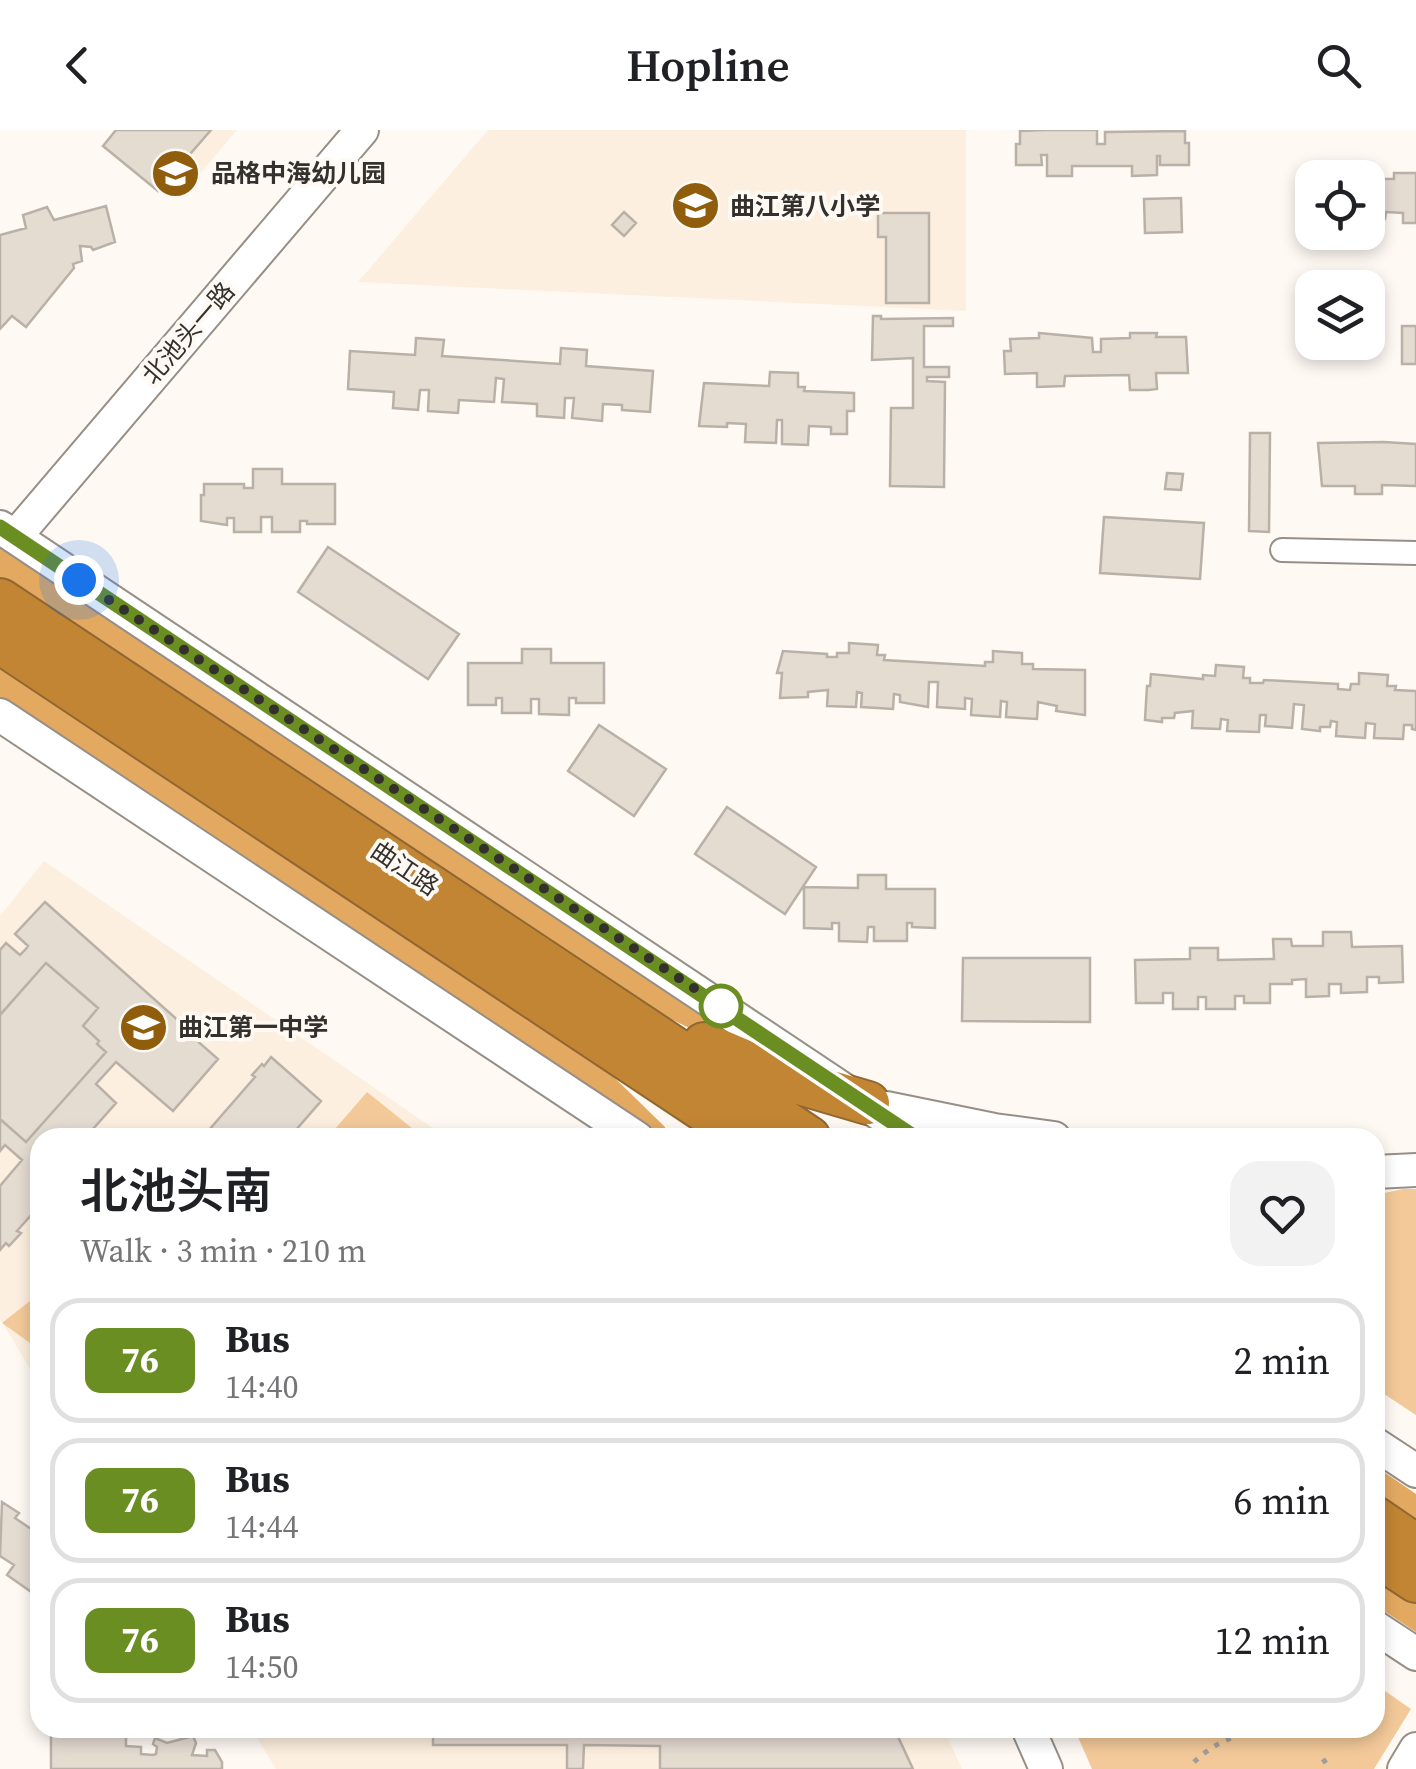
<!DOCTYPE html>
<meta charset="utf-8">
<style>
body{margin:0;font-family:"Source Serif 4","Noto Sans SC",serif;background:#f2f2f2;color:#202124;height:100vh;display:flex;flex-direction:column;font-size:38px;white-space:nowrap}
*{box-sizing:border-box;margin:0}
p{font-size:32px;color:#757577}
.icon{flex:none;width:55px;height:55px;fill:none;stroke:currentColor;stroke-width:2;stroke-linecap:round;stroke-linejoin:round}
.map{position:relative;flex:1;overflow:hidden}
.side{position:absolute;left:30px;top:998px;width:1355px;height:610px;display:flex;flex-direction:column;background:#fff;border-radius:30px;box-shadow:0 5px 15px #0003}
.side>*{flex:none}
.badge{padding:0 20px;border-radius:15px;font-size:35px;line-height:65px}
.buttons{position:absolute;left:1295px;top:30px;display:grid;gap:20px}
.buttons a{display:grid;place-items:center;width:90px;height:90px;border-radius:20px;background:#fff;box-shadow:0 5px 15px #0003;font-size:50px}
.you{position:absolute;width:50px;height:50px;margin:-25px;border:8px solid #fff;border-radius:50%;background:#1a73e8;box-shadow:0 0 0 15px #1a73e833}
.map>.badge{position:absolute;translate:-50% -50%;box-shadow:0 0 0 5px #fff}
.round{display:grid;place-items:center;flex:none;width:105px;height:105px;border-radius:30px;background:#f2f2f2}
.head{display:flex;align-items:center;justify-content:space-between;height:170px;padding:0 50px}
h1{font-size:48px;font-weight:600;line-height:75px}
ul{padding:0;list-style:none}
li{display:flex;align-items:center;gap:30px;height:125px;margin:0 20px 15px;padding:0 30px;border:5px solid #e0e0e0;border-radius:30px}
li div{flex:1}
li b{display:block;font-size:38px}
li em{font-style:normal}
li .badge{min-width:110px;font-weight:700;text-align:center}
header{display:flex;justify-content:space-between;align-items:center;height:130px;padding:0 50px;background:#fff;font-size:45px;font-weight:600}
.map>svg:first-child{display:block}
.built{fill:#fdefdf}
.green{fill:#f3c999}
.forest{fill:#e3a961}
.building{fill:#e4dbd1;stroke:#b9b1a7;stroke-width:2.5}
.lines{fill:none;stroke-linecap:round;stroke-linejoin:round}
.street-casing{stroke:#978f86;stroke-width:26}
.secondary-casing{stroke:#978f86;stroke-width:36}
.highway-casing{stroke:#906731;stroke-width:46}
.path{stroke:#a29d98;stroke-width:5;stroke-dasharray:5 8;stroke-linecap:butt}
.street{stroke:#fff;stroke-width:22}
.secondary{stroke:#fff;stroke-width:32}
.highway{stroke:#c18533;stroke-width:42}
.line-casing{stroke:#fff;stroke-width:22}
.line{stroke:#6b8e23;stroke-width:15}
.walk{stroke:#34302d;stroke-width:10;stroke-dasharray:0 18}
.stop-dot{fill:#fff;stroke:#6b8e23;stroke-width:5}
.labels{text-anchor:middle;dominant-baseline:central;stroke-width:8;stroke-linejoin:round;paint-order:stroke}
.poi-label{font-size:25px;font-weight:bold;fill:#34302d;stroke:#fef9f3;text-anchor:start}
.street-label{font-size:25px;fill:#34302d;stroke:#fef9f3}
</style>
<header><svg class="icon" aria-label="back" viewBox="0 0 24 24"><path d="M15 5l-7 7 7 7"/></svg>Hopline<svg class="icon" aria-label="search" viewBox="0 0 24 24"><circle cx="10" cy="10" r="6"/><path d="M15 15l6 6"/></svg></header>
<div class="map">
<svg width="1416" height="1639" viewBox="0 0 1416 1639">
<rect width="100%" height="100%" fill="#fef9f3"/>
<path class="built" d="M 139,0 L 237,0 L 181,66 L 122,20 Z
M 488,0 L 966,0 L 966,181 L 358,152 Z
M 44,731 L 446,1007 L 40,1008 L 40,1255 L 0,1189 L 0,786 Z
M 251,1598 L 943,1598 L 962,1639 L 276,1639 Z"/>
<path class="green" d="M 367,962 L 423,1007 L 328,1007 Z
M 1403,1059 L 1416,1059 L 1416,1285 L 1375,1258 L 1375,1065 Z
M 40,1163 L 40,1220 L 2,1193 Z
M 1375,1554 L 1411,1579 L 1374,1639 L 1092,1639 L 1074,1598 L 1375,1598 Z"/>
<path class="forest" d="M 0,418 L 725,899 L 718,912 L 640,874 L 0,449 Z
M 0,528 L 587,921 L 665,997 L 666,1003 L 658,1005 L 0,569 Z
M 1375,1336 L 1416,1364 L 1416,1398 L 1375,1370 Z
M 1375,1441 L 1416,1469 L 1416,1502 L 1375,1475 Z"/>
<path class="building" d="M 116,0 L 211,0 L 158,61 L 103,16 Z
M 1046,0 L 1097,0 L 1097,14 L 1105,14 L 1105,2 L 1185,1 L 1185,13 L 1189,13 L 1189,35 L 1160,35 L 1160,26 L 1157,26 L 1157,45 L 1132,46 L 1132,36 L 1072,36 L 1072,46 L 1047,46 L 1047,25 L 1041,25 L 1042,35 L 1016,35 L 1016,14 L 1020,14 L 1020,1 Z
M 1394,43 L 1416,43 L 1416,93 L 1403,93 L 1403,83 L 1386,82 L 1385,89 L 1368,89 L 1368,49 L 1394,49 Z
M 1181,68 L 1182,102 L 1145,103 L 1144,69 Z
M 106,76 L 115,112 L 93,120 L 91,117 L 80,116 L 82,131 L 73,134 L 74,138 L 26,197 L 12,186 L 0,199 L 0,105 L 26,98 L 23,85 L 47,77 L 54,90 Z
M 624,82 L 636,93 L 624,106 L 612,95 Z
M 878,83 L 929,83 L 929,173 L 886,173 L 886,107 L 878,107 Z
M 873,186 L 881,186 L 881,189 L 953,188 L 953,196 L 924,196 L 924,237 L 949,237 L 949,247 L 927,247 L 927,251 L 945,252 L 944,357 L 890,356 L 891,278 L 913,278 L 913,228 L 872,230 Z
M 1402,196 L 1416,196 L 1416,234 L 1402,234 Z
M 1039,203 L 1092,208 L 1093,222 L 1101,222 L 1101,209 L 1130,208 L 1130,203 L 1157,203 L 1156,207 L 1186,207 L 1188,243 L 1156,243 L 1157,259 L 1149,260 L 1130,260 L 1129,245 L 1065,246 L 1064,256 L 1037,257 L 1037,243 L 1005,244 L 1004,221 L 1011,221 L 1010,209 L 1039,208 Z
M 416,208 L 444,210 L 442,226 L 560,234 L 561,218 L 587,220 L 586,236 L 653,241 L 650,282 L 622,280 L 622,275 L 603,274 L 602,291 L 572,288 L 574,268 L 565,268 L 564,288 L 537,286 L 537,274 L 502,272 L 504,249 L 496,248 L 494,272 L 459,270 L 458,283 L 428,281 L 429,260 L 420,260 L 418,280 L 393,278 L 394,262 L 348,259 L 350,221 L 415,225 Z
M 770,242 L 798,243 L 798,257 L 805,257 L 804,261 L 854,263 L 854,281 L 847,281 L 847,304 L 831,304 L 831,297 L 809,296 L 808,315 L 782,314 L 782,290 L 777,290 L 776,313 L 745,312 L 746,294 L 727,293 L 727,297 L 699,296 L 704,253 L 769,256 Z
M 1250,303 L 1270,303 L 1269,402 L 1249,401 Z
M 1384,312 L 1416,314 L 1416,356 L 1382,355 L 1382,364 L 1355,364 L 1355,356 L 1322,356 L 1318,313 Z
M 253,339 L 282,339 L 282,354 L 335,354 L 335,394 L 307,394 L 307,391 L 300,391 L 300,402 L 272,402 L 272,387 L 261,387 L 261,402 L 234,402 L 234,388 L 227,388 L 227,395 L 201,391 L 201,365 L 204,365 L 204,354 L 244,354 L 244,358 L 253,358 Z
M 1167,343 L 1183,344 L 1181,360 L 1165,359 Z
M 1104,387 L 1204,393 L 1200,449 L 1100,443 Z
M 328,417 L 459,504 L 428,549 L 298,462 Z
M 849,513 L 878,515 L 877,525 L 885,525 L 884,530 L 985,536 L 985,532 L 993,532 L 993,521 L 1022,523 L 1022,534 L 1033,534 L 1033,539 L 1085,540 L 1085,585 L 1056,581 L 1057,576 L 1038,572 L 1037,589 L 1006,587 L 1007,572 L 1001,571 L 1000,587 L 971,585 L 972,569 L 965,568 L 965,579 L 937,577 L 938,552 L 929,552 L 928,577 L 900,572 L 900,565 L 894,564 L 893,579 L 861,577 L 862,563 L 857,562 L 856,577 L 827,576 L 828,560 L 808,562 L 808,567 L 780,568 L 782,543 L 777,543 L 783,521 L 827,524 L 827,527 L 837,527 L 837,523 L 849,523 Z
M 522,519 L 551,519 L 551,533 L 604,533 L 604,573 L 576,573 L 576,568 L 569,568 L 569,585 L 539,584 L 539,569 L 531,569 L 531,583 L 502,583 L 502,568 L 496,568 L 496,575 L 468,575 L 468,533 L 522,533 Z
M 1216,535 L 1244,537 L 1243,548 L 1250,548 L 1250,553 L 1263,553 L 1264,550 L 1338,554 L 1338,559 L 1350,560 L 1351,554 L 1359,554 L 1359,543 L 1388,545 L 1387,556 L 1396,556 L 1395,560 L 1416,561 L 1416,600 L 1412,599 L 1412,595 L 1404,595 L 1403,609 L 1374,608 L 1375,594 L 1366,593 L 1365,608 L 1336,606 L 1337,592 L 1331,591 L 1330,597 L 1320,597 L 1320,601 L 1302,599 L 1304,575 L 1294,574 L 1292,598 L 1265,596 L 1266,585 L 1260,585 L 1259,602 L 1227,601 L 1228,590 L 1221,589 L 1220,599 L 1192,598 L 1193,581 L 1175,583 L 1174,588 L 1162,588 L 1162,592 L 1145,590 L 1147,556 L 1150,556 L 1151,544 L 1203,549 L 1203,545 L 1215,546 Z
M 599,595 L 666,639 L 634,686 L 568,641 Z
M 727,677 L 816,737 L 785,784 L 695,724 Z
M 858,745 L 886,745 L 886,759 L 935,759 L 935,798 L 912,797 L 912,793 L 907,793 L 907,811 L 874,811 L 874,797 L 868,797 L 867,812 L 839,811 L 839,793 L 832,793 L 832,799 L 804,798 L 804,757 L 858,758 Z
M 45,772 L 181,893 L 179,895 L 218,929 L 173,981 L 116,932 L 96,954 L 116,973 L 85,1008 L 40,1008 L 40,1075 L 17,1101 L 21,1103 L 9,1116 L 6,1113 L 0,1120 L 0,1056 L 22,1030 L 5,1015 L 0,1021 L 0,989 L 26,1012 L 106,922 L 97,914 L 99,911 L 83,896 L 98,878 L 46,833 L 0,885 L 0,820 L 6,813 L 20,825 L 25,820 L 28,816 L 15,804 Z
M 1323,802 L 1351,802 L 1352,817 L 1402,816 L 1403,852 L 1379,853 L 1379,847 L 1367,847 L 1367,862 L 1341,863 L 1341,854 L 1329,854 L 1329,866 L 1306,867 L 1306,849 L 1292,850 L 1292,854 L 1270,854 L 1270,873 L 1244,873 L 1244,866 L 1235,866 L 1235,879 L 1206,879 L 1206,867 L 1198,867 L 1198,879 L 1173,879 L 1173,863 L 1163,863 L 1163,873 L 1136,873 L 1135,830 L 1190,829 L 1190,818 L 1218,818 L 1218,830 L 1274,829 L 1273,809 L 1291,809 L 1292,816 L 1323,816 Z
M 963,828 L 1090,828 L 1090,892 L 962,891 Z
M 46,833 L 98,878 L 83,896 L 99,911 L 97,914 L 106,922 L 26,1012 L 0,989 L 0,885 Z
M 271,927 L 321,971 L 289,1008 L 202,1008 L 255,947 L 252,945 L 262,934 L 264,936 Z
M 2,1372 L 19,1383 L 15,1388 L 40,1405 L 40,1468 L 7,1445 L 14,1435 L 0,1426 Z
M 51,1598 L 126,1598 L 126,1616 L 141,1617 L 141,1624 L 153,1625 L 156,1624 L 157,1617 L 153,1614 L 155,1608 L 167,1613 L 193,1606 L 196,1613 L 192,1625 L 207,1626 L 207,1620 L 215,1620 L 222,1632 L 222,1639 L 51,1639 Z
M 433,1598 L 894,1598 L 913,1639 L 660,1639 L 660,1616 L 584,1615 L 583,1639 L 567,1639 L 567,1615 L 433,1615 Z"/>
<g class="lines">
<defs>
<path id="street" d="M 1282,420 L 1416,423"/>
<path id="secondary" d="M 0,397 L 916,1008
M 15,407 L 362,0
M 0,585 L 637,1008
M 886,978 L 994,1000 L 1054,1008
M 1375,1042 L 1416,1040
M 1375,1314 L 1416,1341
M 1375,1497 L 1416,1524
M 1028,1598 L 1046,1639
M 1404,1639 L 1416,1619"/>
<path id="highway" d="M 0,470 L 809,1008
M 0,512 L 746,1008
M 704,914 L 786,949 L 868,973
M 1375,1388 L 1416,1416
M 1375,1424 L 1416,1451"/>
</defs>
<use href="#street" class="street-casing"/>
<use href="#secondary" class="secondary-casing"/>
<use href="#highway" class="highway-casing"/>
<path class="path" d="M 1323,1629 L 1330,1639
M 1194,1632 C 1221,1606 1253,1597 1290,1605"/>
<use href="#street" class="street"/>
<use href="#secondary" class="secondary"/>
<use href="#highway" class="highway"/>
</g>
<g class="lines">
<defs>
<path id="line" d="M 0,397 L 916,1008"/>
</defs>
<use href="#line" class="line-casing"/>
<use href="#line" class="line"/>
<path class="walk" d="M 79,450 L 724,878 L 721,876"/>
</g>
<defs>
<symbol id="school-disc" viewBox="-11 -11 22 22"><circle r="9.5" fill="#8f5d0c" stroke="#fef9f3"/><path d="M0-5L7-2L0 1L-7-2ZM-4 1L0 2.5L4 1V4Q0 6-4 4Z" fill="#fff"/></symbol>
</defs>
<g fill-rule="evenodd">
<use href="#school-disc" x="148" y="16" width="55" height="55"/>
<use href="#school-disc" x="668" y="48" width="55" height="55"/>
<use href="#school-disc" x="116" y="870" width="55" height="55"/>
</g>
<circle class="stop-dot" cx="721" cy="876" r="20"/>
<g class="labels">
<g class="poi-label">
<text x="211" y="43">品格中海幼儿园</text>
<text x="730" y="76">曲江第八小学</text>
<text x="178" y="897">曲江第一中学</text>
</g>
<g class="street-label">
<text transform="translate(188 203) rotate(-49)">北池头一路</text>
<text transform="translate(405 738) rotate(34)">曲江路</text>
</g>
</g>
</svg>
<div class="buttons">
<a><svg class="icon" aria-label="locate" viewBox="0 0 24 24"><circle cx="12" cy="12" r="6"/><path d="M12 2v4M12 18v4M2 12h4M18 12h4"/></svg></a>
<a><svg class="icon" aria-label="layers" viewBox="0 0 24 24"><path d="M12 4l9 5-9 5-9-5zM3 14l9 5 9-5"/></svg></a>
</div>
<div class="you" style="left:79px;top:450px"></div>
<section class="side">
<div class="head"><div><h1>北池头南</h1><p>Walk · 3 min · 210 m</p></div><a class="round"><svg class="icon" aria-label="heart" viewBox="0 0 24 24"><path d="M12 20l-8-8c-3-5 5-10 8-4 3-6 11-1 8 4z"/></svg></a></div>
<ul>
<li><span class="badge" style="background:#6b8e23;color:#fff">76</span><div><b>Bus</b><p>14:40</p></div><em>2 min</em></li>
<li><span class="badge" style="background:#6b8e23;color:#fff">76</span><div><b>Bus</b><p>14:44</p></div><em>6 min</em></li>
<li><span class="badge" style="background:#6b8e23;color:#fff">76</span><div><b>Bus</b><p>14:50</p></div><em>12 min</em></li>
</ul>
</section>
</div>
